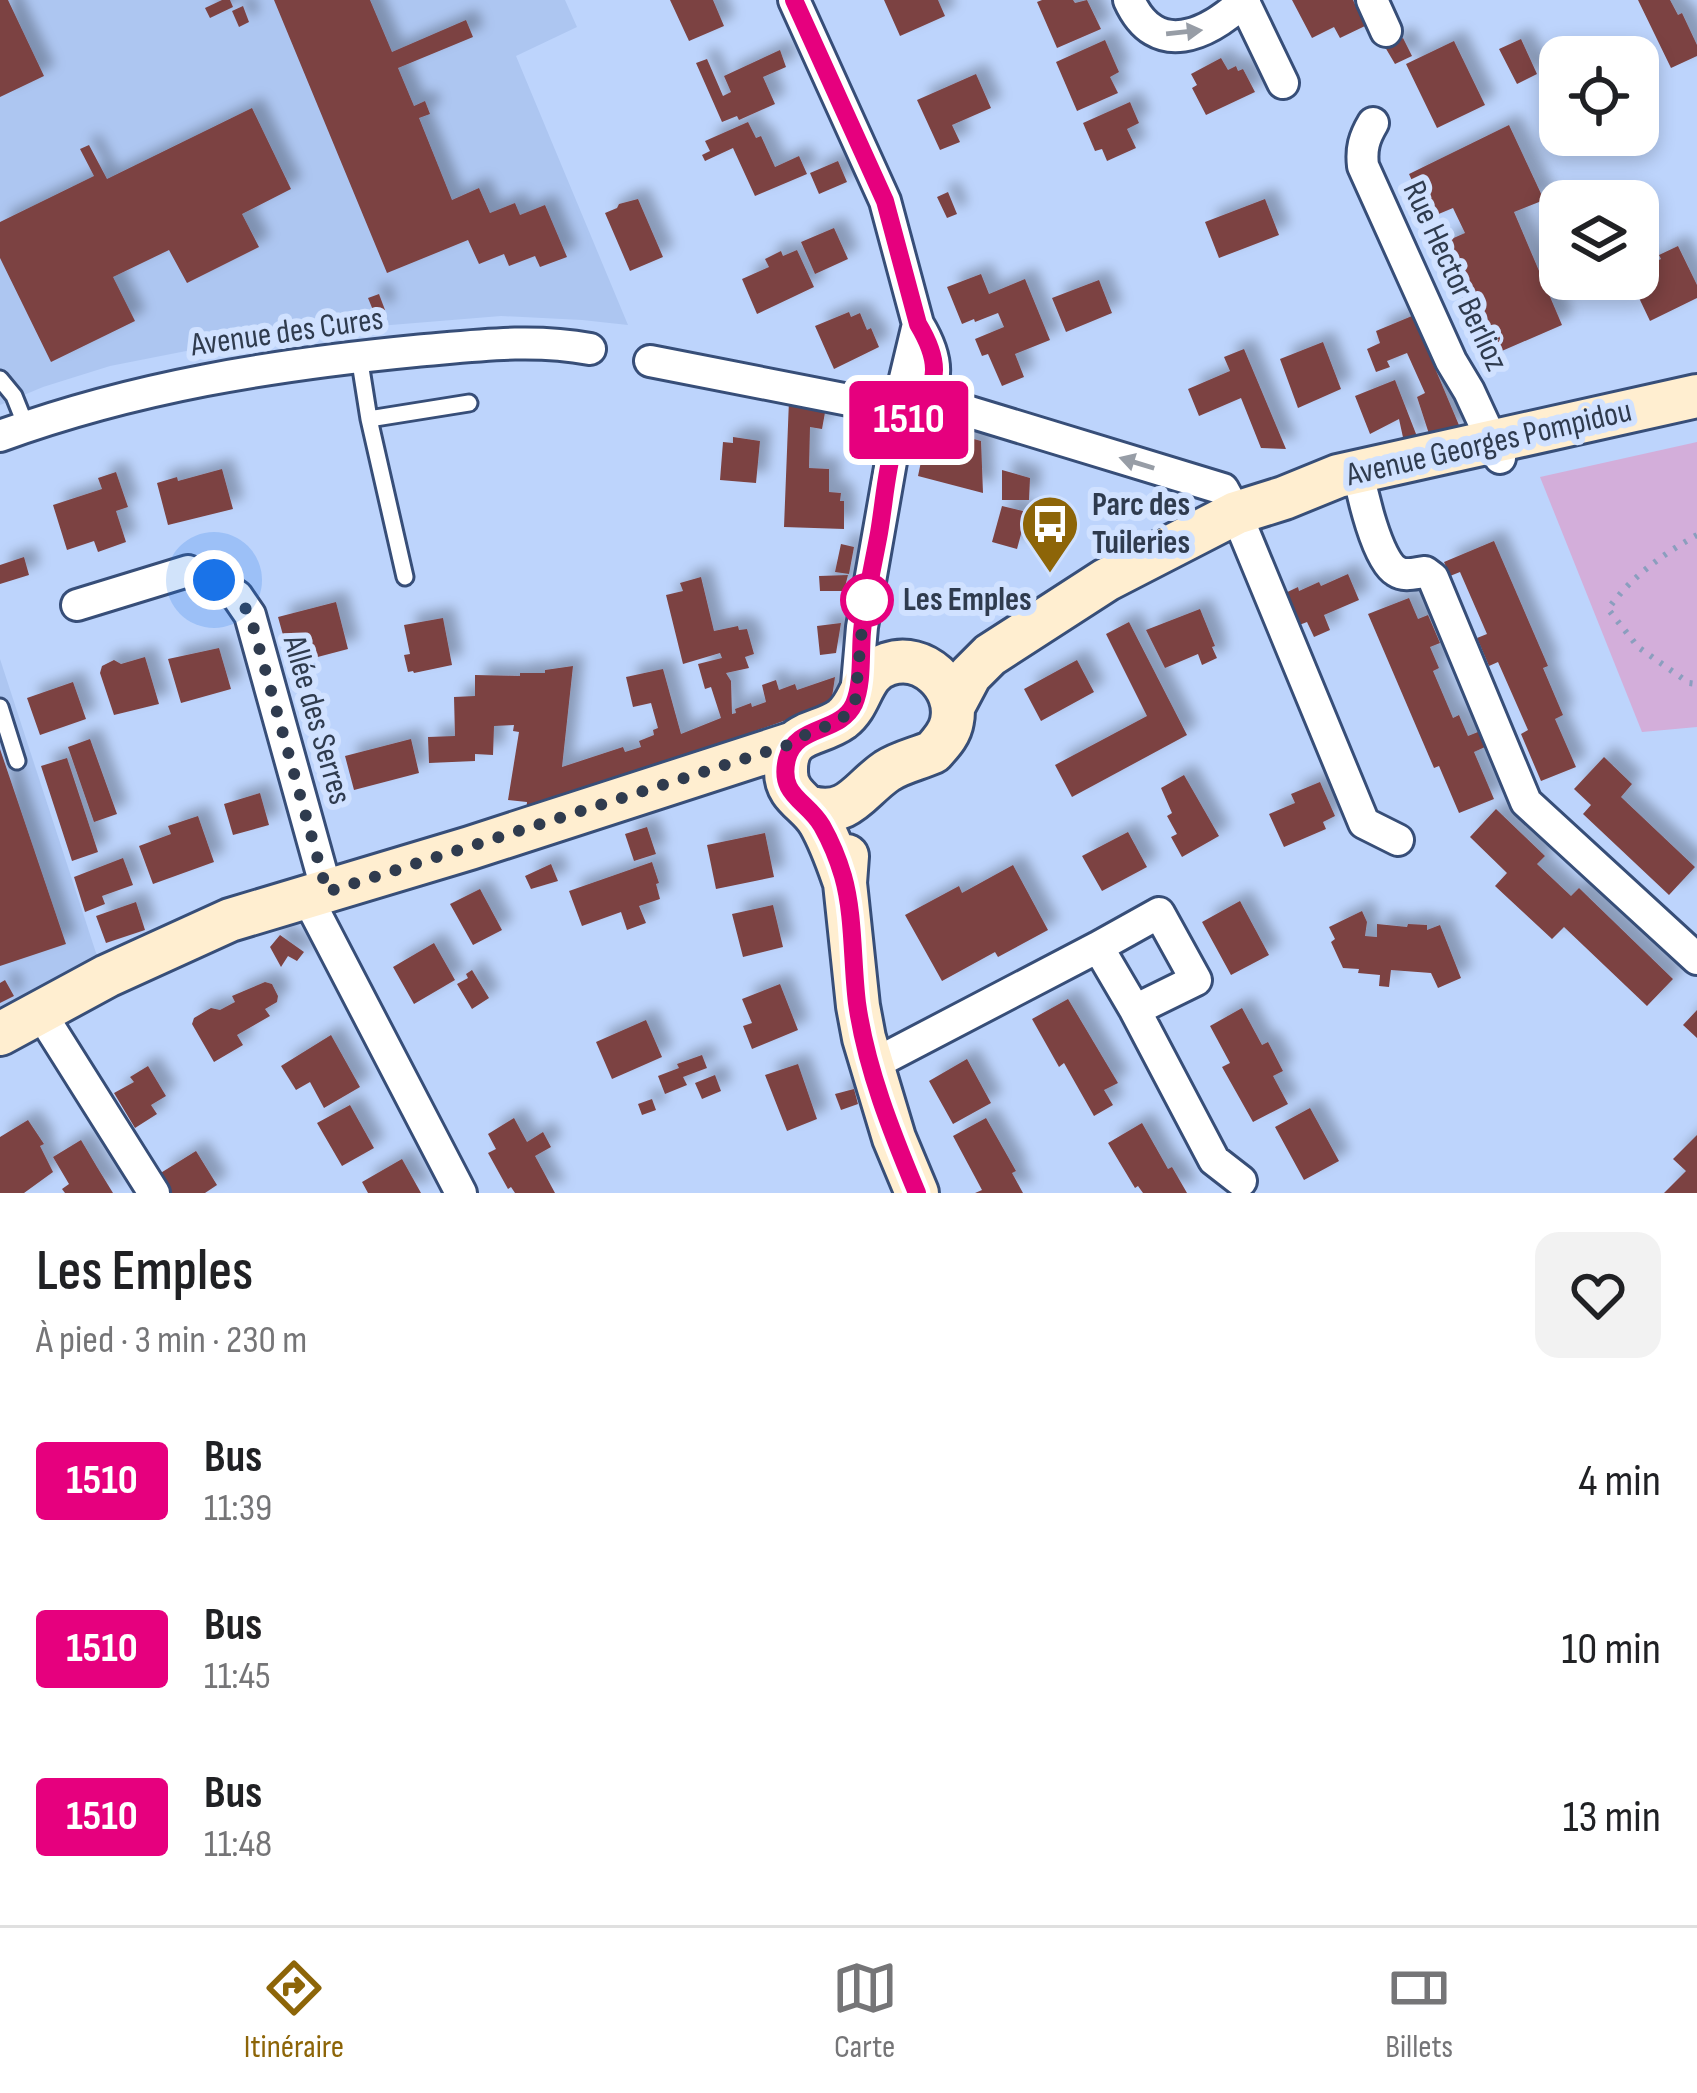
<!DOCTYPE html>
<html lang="fr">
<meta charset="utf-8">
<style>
body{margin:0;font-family:"Sofia Sans Condensed",sans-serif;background:#f2f2f2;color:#202124;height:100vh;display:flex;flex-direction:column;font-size:45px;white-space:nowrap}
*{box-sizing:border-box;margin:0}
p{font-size:39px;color:#757577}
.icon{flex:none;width:66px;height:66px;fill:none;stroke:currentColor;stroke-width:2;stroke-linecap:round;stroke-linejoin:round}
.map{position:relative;height:1193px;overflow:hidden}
.panel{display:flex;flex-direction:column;background:#fff;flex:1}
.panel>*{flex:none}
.badge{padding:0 24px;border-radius:9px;font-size:42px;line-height:78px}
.tools{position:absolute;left:1539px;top:36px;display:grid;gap:24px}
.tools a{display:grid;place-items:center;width:120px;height:120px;border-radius:24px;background:#fff;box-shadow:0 6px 18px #0003;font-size:60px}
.you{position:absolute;width:60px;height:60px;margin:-30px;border:9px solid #fff;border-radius:50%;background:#1a73e8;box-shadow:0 0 0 18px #1a73e833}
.map>.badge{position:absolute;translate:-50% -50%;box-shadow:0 0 0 6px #fff}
.round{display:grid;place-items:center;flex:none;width:126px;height:126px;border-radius:24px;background:#f2f2f2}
.headline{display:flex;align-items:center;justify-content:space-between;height:204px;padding:0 36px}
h1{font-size:57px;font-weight:600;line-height:90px}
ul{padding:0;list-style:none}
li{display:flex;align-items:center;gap:36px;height:168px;padding:0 36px}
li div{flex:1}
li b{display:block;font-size:45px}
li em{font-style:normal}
li .badge{min-width:132px;font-weight:700;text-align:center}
.tabs{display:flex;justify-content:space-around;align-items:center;height:168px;border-top:3px solid #e0e0e0;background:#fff;font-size:33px;color:#757577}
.tabs a{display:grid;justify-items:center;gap:6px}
.tabs .on{color:#8d6508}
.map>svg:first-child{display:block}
.built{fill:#adc6f1}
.green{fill:#d3aeda}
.building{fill:#7c4242;filter:url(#shadow)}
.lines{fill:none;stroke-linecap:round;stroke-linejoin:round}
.lane-casing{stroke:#374e78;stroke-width:21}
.street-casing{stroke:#374e78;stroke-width:36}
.secondary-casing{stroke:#374e78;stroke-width:48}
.path{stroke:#8b9ebe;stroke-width:6;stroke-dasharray:3 9;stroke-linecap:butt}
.lane{stroke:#fff;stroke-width:15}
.street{stroke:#fff;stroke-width:30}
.secondary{stroke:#ffeed0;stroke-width:42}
.oneway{fill:#979da6}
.line-casing{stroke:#fff;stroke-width:27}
.line{stroke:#e6007e;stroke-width:18}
.walk{stroke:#2f3b4e;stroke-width:12;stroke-dasharray:0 21.6}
.stop-dot{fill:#fff;stroke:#e6007e;stroke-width:6}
.labels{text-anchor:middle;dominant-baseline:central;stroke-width:12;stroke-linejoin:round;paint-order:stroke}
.street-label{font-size:33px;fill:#2f3b4e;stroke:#d0e1ff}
.poi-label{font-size:33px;font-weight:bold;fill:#2f3b4e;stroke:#d0e1ff;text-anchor:start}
.stop-label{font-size:33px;font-weight:bold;fill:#2f3b4e;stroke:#d0e1ff;text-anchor:start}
</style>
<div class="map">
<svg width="1697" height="1193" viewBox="0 0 1697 1193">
<defs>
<filter id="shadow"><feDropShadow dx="11" dy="-11" stdDeviation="6" flood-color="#0004"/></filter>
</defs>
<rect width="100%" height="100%" fill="#bdd4fc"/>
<path class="built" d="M 0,0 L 565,0 L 577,27 L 516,56 L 628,325 L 582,320 L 501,316 L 268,335 L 110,366 L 43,387 L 0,405 Z
M 0,659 L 98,959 L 0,1011 Z"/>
<path class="green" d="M 1697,442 L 1697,727 L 1642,732 L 1540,477 Z"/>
<path class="building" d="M 0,0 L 8,0 L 44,76 L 0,97 Z
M 222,0 L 230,0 L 233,7 L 210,18 L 205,8 Z
M 274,0 L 370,0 L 392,52 L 466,20 L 473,37 L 398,68 L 414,106 L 425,101 L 430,114 L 419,118 L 452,200 L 479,188 L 490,213 L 515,203 L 520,215 L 545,205 L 567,257 L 540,267 L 535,256 L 509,266 L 504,254 L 479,264 L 468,240 L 387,273 Z
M 670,0 L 713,0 L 724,26 L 689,41 Z
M 884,0 L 938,0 L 945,16 L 900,36 Z
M 1042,0 L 1073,0 L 1075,3 L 1087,0 L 1101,29 L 1057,48 L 1037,2 Z
M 1292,0 L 1353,0 L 1365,26 L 1340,38 L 1334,27 L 1312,38 Z
M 1638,0 L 1670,0 L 1678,15 L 1682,13 L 1697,45 L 1697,56 L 1671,68 Z
M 243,6 L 249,22 L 239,27 L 232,11 Z
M 1403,38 L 1412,56 L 1395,64 L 1385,47 Z
M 1521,39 L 1537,74 L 1517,84 L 1499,49 Z
M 1105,40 L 1119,72 L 1110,77 L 1118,93 L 1077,111 L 1056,62 Z
M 1454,41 L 1485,105 L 1437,128 L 1406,64 Z
M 780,50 L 786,67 L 763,77 L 775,104 L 739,120 L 737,116 L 722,122 L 696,63 L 707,59 L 723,96 L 731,92 L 724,76 Z
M 1221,58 L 1228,70 L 1236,66 L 1238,71 L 1243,69 L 1255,92 L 1206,115 L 1192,88 L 1197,85 L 1191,74 Z
M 976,74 L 991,108 L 952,125 L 960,142 L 940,150 L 917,100 Z
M 1130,102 L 1139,123 L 1127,129 L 1136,148 L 1107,161 L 1102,149 L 1095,151 L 1083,123 Z
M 252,108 L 291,189 L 242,214 L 259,247 L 187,283 L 169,250 L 113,277 L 135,321 L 51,362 L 0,258 L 0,222 L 94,176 L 80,149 L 89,145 L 107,179 Z
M 748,122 L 756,138 L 761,136 L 775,167 L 799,156 L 807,174 L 755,196 L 733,148 L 705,161 L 702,155 L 710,151 L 705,141 Z
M 1509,125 L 1544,200 L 1514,212 L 1562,325 L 1488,357 L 1440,244 L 1465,233 L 1453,208 L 1429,218 L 1409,174 Z
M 838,161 L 847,182 L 819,194 L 810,173 Z
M 948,192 L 957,214 L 947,218 L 937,197 Z
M 638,199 L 663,257 L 630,271 L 605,213 L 617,208 L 619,204 Z
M 1265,199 L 1279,235 L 1219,258 L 1205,222 Z
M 834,228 L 848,259 L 815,274 L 801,242 Z
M 1678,246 L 1697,285 L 1697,298 L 1650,321 L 1630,279 L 1638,279 L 1638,270 L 1661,259 L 1659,255 Z
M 797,250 L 814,287 L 757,314 L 742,279 L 769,267 L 765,259 L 781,251 L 783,256 Z
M 981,274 L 989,294 L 1025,279 L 1050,340 L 1015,354 L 1024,377 L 1002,386 L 988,354 L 982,356 L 975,339 L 1004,327 L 998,313 L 975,322 L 974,319 L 962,324 L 947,287 Z
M 1099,280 L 1112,313 L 1066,332 L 1052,298 Z
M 379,294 L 385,310 L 375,315 L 368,298 Z
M 849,312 L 851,317 L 860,313 L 867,330 L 871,328 L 879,347 L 834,369 L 815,326 Z
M 1412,316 L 1424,342 L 1461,430 L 1430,437 L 1417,397 L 1425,393 L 1407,353 L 1387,361 L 1390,367 L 1376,372 L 1367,349 L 1380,343 L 1376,331 Z
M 1323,342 L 1341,389 L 1298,408 L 1280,359 Z
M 1244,349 L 1286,449 L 1261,448 L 1241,398 L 1199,416 L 1188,389 L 1230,371 L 1224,357 Z
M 1395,380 L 1418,439 L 1404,442 L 1399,419 L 1370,434 L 1355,396 Z
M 789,400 L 826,407 L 822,429 L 810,427 L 809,468 L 829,469 L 829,492 L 841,493 L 840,501 L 844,501 L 844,529 L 784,527 Z
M 952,433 L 981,441 L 983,493 L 918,476 L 923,452 Z
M 733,437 L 760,441 L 756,483 L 720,480 L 723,442 L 733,443 Z
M 222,469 L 233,509 L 168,525 L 157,483 L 177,477 L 178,481 Z
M 1002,470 L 1030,478 L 1029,500 L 1002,500 Z
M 116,472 L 128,507 L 116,511 L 126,542 L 98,552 L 94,541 L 67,550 L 53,505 L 102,489 L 98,478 Z
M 1002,506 L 1027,512 L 1017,549 L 992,542 Z
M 1494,541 L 1548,666 L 1543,668 L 1563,715 L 1555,719 L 1576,767 L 1541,781 L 1521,734 L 1528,730 L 1498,662 L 1489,666 L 1477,638 L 1487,634 L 1460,572 L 1450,576 L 1444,562 Z
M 841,544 L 854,547 L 849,574 L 835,572 Z
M 24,557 L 29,575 L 0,584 L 0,565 Z
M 1348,574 L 1359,600 L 1324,615 L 1330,630 L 1314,637 L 1307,622 L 1294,627 L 1281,595 L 1298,587 L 1299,591 L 1319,582 L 1321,586 Z
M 848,575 L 844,591 L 820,591 L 819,576 Z
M 701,577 L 714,631 L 738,626 L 739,630 L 747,629 L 754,654 L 745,657 L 749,668 L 726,673 L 731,681 L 732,714 L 736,713 L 735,709 L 751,703 L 752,707 L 766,702 L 762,685 L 776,680 L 779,690 L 795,684 L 797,690 L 835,677 L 831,704 L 526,813 L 527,802 L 508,800 L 519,732 L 513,731 L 514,725 L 494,726 L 493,755 L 475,754 L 475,761 L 429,763 L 428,737 L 455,736 L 454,697 L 475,696 L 475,675 L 520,676 L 520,673 L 545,673 L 545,670 L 573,666 L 562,767 L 623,747 L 625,752 L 641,747 L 639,741 L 654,735 L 653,730 L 658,728 L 651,703 L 633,707 L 626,677 L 663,669 L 681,734 L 721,718 L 711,687 L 705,689 L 698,664 L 722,658 L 720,653 L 683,664 L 666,595 L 683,591 L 680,583 Z
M 1409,598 L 1418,619 L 1428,615 L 1440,643 L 1430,647 L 1439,668 L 1433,671 L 1453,718 L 1459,715 L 1468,736 L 1478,732 L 1485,747 L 1474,752 L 1494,799 L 1459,813 L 1439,766 L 1434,768 L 1368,614 Z
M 336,602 L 348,649 L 291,664 L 278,617 Z
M 1200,609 L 1215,646 L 1212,647 L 1217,658 L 1202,665 L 1198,654 L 1165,668 L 1146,630 Z
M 443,618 L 452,665 L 414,673 L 413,671 L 408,672 L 404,655 L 410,654 L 404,625 Z
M 1129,622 L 1187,735 L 1072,797 L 1055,765 L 1147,716 L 1106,634 Z
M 841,623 L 836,653 L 820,655 L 817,626 Z
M 219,648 L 231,689 L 181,703 L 168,659 Z
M 145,657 L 159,704 L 114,715 L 100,673 L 102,666 L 114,660 L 121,664 Z
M 1077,660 L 1094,692 L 1041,721 L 1024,689 Z
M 73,682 L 86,719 L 40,735 L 27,698 Z
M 90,739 L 117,814 L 94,822 L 68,747 Z
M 411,739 L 419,773 L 354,790 L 345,756 Z
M 0,749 L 66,944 L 0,966 Z
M 1604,757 L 1632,784 L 1621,797 L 1695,867 L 1669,895 L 1583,814 L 1591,805 L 1574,789 Z
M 67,758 L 98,852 L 72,861 L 41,766 Z
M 1184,775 L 1219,836 L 1182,857 L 1171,837 L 1177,834 L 1167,816 L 1172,813 L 1161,788 Z
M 1320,782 L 1335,816 L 1323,822 L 1326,829 L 1284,847 L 1269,814 L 1295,803 L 1291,794 Z
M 260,793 L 269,825 L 233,835 L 224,804 Z
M 1496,809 L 1545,856 L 1537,864 L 1571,896 L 1579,888 L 1673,979 L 1647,1006 L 1564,927 L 1552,939 L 1495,886 L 1507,873 L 1470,837 Z
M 198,816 L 214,862 L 153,884 L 139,846 L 171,834 L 168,826 Z
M 647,827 L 656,854 L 634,861 L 625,834 Z
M 1128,832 L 1147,867 L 1102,891 L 1082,856 Z
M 765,833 L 774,877 L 716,889 L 707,845 Z
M 123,858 L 133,885 L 102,896 L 105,904 L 85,912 L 74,877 Z
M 652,862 L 659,883 L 656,884 L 660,899 L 639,906 L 646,923 L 627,930 L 621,912 L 582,926 L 569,891 Z
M 551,864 L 558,881 L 531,889 L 525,876 Z
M 1013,865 L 1048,930 L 998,957 L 995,952 L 942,981 L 905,915 L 959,886 L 962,893 Z
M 480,889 L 502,930 L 473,945 L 450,904 Z
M 1240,901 L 1269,955 L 1231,975 L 1202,922 Z
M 136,902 L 145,930 L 106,943 L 96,916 Z
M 773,905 L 783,947 L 743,957 L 732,914 Z
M 1362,911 L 1367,922 L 1365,936 L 1377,937 L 1377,924 L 1407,927 L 1408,924 L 1427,925 L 1427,930 L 1440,925 L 1461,978 L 1438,988 L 1431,973 L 1391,970 L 1389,987 L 1379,986 L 1380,975 L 1358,973 L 1359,969 L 1343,968 L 1331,942 L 1335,939 L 1329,927 Z
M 280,935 L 304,952 L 297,961 L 288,956 L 281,967 L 270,947 Z
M 434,943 L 455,980 L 414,1004 L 393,967 Z
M 472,970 L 489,998 L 472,1009 L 457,984 L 468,978 L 466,974 Z
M 5,980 L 14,996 L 0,1003 L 0,983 Z
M 265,982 L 272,984 L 278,996 L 277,1002 L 265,1009 L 270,1016 L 237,1035 L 243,1045 L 214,1062 L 192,1024 L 194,1018 L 211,1008 L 220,1010 L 235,1002 L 232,996 Z
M 780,984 L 798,1030 L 752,1049 L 743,1026 L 752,1023 L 742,999 Z
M 1068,999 L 1118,1083 L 1104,1090 L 1113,1105 L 1094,1116 L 1064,1063 L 1059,1067 L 1032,1019 Z
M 1242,1008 L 1262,1045 L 1268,1042 L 1283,1071 L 1273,1076 L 1288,1104 L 1253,1122 L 1222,1067 L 1230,1063 L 1210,1026 Z
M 1697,1010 L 1697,1038 L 1683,1025 Z
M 646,1020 L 662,1057 L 612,1079 L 596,1042 Z
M 331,1035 L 360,1087 L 324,1108 L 310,1082 L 296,1090 L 281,1066 Z
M 702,1055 L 707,1068 L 683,1077 L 687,1085 L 665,1094 L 658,1076 L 679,1068 L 677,1064 Z
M 967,1059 L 991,1103 L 953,1124 L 929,1081 Z
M 798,1064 L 817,1119 L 787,1131 L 765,1075 Z
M 148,1066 L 166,1096 L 151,1105 L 157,1114 L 135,1128 L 114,1093 L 134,1082 L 130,1077 Z
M 715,1075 L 721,1091 L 702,1099 L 695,1083 Z
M 854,1089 L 858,1104 L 841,1110 L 835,1094 Z
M 652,1099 L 656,1110 L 642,1115 L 638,1104 Z
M 350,1105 L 374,1148 L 342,1166 L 317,1123 Z
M 1310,1108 L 1339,1161 L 1304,1180 L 1275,1127 Z
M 514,1118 L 527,1142 L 543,1132 L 551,1147 L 535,1156 L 555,1193 L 515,1193 L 511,1187 L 508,1189 L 488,1153 L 496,1149 L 488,1134 Z
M 986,1118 L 1016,1171 L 1012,1173 L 1023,1193 L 975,1193 L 982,1190 L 953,1136 Z
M 28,1120 L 44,1144 L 40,1146 L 53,1172 L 24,1193 L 0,1193 L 0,1137 Z
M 1142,1123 L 1168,1169 L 1172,1167 L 1187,1193 L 1143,1193 L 1138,1186 L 1135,1188 L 1108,1143 Z
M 1697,1135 L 1697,1193 L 1664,1193 L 1686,1171 L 1673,1159 Z
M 81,1140 L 97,1167 L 113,1193 L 65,1193 L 62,1189 L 69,1184 L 53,1157 Z
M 196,1151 L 217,1185 L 205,1193 L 171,1193 L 159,1174 Z
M 402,1159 L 421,1193 L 368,1193 L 362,1182 Z"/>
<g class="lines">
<defs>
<path id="lane" d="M 359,356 L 369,419 L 405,577
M 0,379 L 14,396 L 26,426
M 369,419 L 469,403
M 0,707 L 17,761"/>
<path id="street" d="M 794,0 L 885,201 L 918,324 C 952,380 927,394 895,439
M 1129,0 C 1156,60 1208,35 1245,0
M 1372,0 L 1386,31
M 1244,2 L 1283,83
M 1373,123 C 1364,138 1361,149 1363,166 L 1451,361 L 1469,391 L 1500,458
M 650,361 L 915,413
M 929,395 L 937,402 L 1223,489 L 1236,513 L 1364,823 L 1398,840
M 0,436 C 135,387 272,365 415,351 C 474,346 531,338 590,349
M 1358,471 C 1362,493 1377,560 1396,571 C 1405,577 1415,573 1425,572 L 1433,578 L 1526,802 L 1697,959
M 77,605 L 188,571 L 214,581 L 237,596 L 250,615 L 327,892
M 856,696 L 862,627 L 895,439 L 895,420 L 918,324
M 307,897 L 461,1193
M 1098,947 L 1159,913 L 1196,980 L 1135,1010
M 40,1012 L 154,1193
M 872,1065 L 1098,947 L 1135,1010 L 1214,1160 L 1241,1181"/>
<path id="secondary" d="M 953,707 L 970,675 L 990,655 L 1106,580 L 1236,513 L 1284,498 L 1338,476 L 1697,396
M 811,808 C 850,817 859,790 887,771 C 901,762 917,759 933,752 C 941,743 950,734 952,721 C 959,686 923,652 888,664 C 860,673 863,703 842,719 C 817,737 785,729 786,772 C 786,797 809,803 820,823 C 831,842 838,863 845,883
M 847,856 L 845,883 L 858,1006 L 864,1038 L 894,1138 L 917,1193
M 0,1034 L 107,976 L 230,920 L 470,848 L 794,743"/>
</defs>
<use href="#lane" class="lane-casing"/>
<use href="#street" class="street-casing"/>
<use href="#secondary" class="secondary-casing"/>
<path class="path" d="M 1697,535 C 1663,554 1631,577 1608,609 L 1638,647 L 1689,683 L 1697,684"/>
<use href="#lane" class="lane"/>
<use href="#street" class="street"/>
<use href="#secondary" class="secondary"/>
</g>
<defs><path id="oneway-solid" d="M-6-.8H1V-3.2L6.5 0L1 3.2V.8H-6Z" transform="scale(3)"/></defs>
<g class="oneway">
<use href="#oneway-solid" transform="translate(1184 32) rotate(-6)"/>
<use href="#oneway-solid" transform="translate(1137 463) rotate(-163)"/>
</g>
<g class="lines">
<defs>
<path id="line" d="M 794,0 L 885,201 L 918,324 C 939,359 941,382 914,414 C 907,423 897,433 894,444 C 886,472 884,504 879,533 C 873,566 865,599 862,632 C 860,654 863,683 854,704 C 840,734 796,724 787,759 C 778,796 807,800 822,826 C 831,842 838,859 843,876 C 854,914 852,963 857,1003 C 866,1068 892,1133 917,1193"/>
</defs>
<use href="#line" class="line-casing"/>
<use href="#line" class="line"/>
<path class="walk" d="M 214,580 L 237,596 L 250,615 L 327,892 L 794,743 L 803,736 L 841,720 L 855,703 L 862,628 L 870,580 L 867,600"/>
</g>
<defs>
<symbol id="bus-pin" viewBox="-11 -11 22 30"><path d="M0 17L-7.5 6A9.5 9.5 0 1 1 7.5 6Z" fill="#8d6508" stroke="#d0e1ff"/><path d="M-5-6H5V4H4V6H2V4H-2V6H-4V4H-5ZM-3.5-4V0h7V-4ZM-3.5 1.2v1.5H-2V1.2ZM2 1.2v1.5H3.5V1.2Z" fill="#fff"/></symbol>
</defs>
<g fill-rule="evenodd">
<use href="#bus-pin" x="1017" y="491" width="66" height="90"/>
</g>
<circle class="stop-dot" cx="867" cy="600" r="24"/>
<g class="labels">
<g class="street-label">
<text transform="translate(1455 276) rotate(65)">Rue Hector Berlioz</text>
<text transform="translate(287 332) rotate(-8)">Avenue des Cures</text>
<text transform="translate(1489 443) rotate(-13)">Avenue Georges Pompidou</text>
<text transform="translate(317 720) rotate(74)">Allée des Serres</text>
</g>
<g class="poi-label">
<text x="1092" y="505">Parc des<tspan x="1092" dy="38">Tuileries</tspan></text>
</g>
<g class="stop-label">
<text x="903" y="600">Les Emples</text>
</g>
</g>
</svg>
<div class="tools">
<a><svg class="icon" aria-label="locate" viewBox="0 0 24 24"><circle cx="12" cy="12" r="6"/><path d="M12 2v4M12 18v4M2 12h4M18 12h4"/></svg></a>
<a><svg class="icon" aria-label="layers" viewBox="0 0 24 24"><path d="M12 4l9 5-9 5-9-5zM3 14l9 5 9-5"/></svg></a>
</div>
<div class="you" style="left:214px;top:580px"></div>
<b class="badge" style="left:909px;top:420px;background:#e6007e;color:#fff">1510</b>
</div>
<section class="panel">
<div class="headline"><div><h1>Les Emples</h1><p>À pied · 3 min · 230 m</p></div><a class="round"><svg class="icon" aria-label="heart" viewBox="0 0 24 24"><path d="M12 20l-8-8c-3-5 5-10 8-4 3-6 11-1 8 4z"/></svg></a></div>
<ul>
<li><span class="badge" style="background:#e6007e;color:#fff">1510</span><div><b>Bus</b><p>11:39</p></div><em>4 min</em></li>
<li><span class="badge" style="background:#e6007e;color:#fff">1510</span><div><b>Bus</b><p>11:45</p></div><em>10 min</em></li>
<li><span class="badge" style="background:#e6007e;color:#fff">1510</span><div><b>Bus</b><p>11:48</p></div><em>13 min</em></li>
</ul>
</section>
<nav class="tabs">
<a class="on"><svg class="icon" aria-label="directions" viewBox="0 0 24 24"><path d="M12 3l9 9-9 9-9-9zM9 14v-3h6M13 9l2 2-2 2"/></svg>Itinéraire</a>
<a><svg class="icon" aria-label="map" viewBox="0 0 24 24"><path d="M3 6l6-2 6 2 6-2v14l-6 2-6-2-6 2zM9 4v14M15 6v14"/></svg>Carte</a>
<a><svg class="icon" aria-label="tickets" viewBox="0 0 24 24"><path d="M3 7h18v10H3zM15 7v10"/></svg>Billets</a>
</nav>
